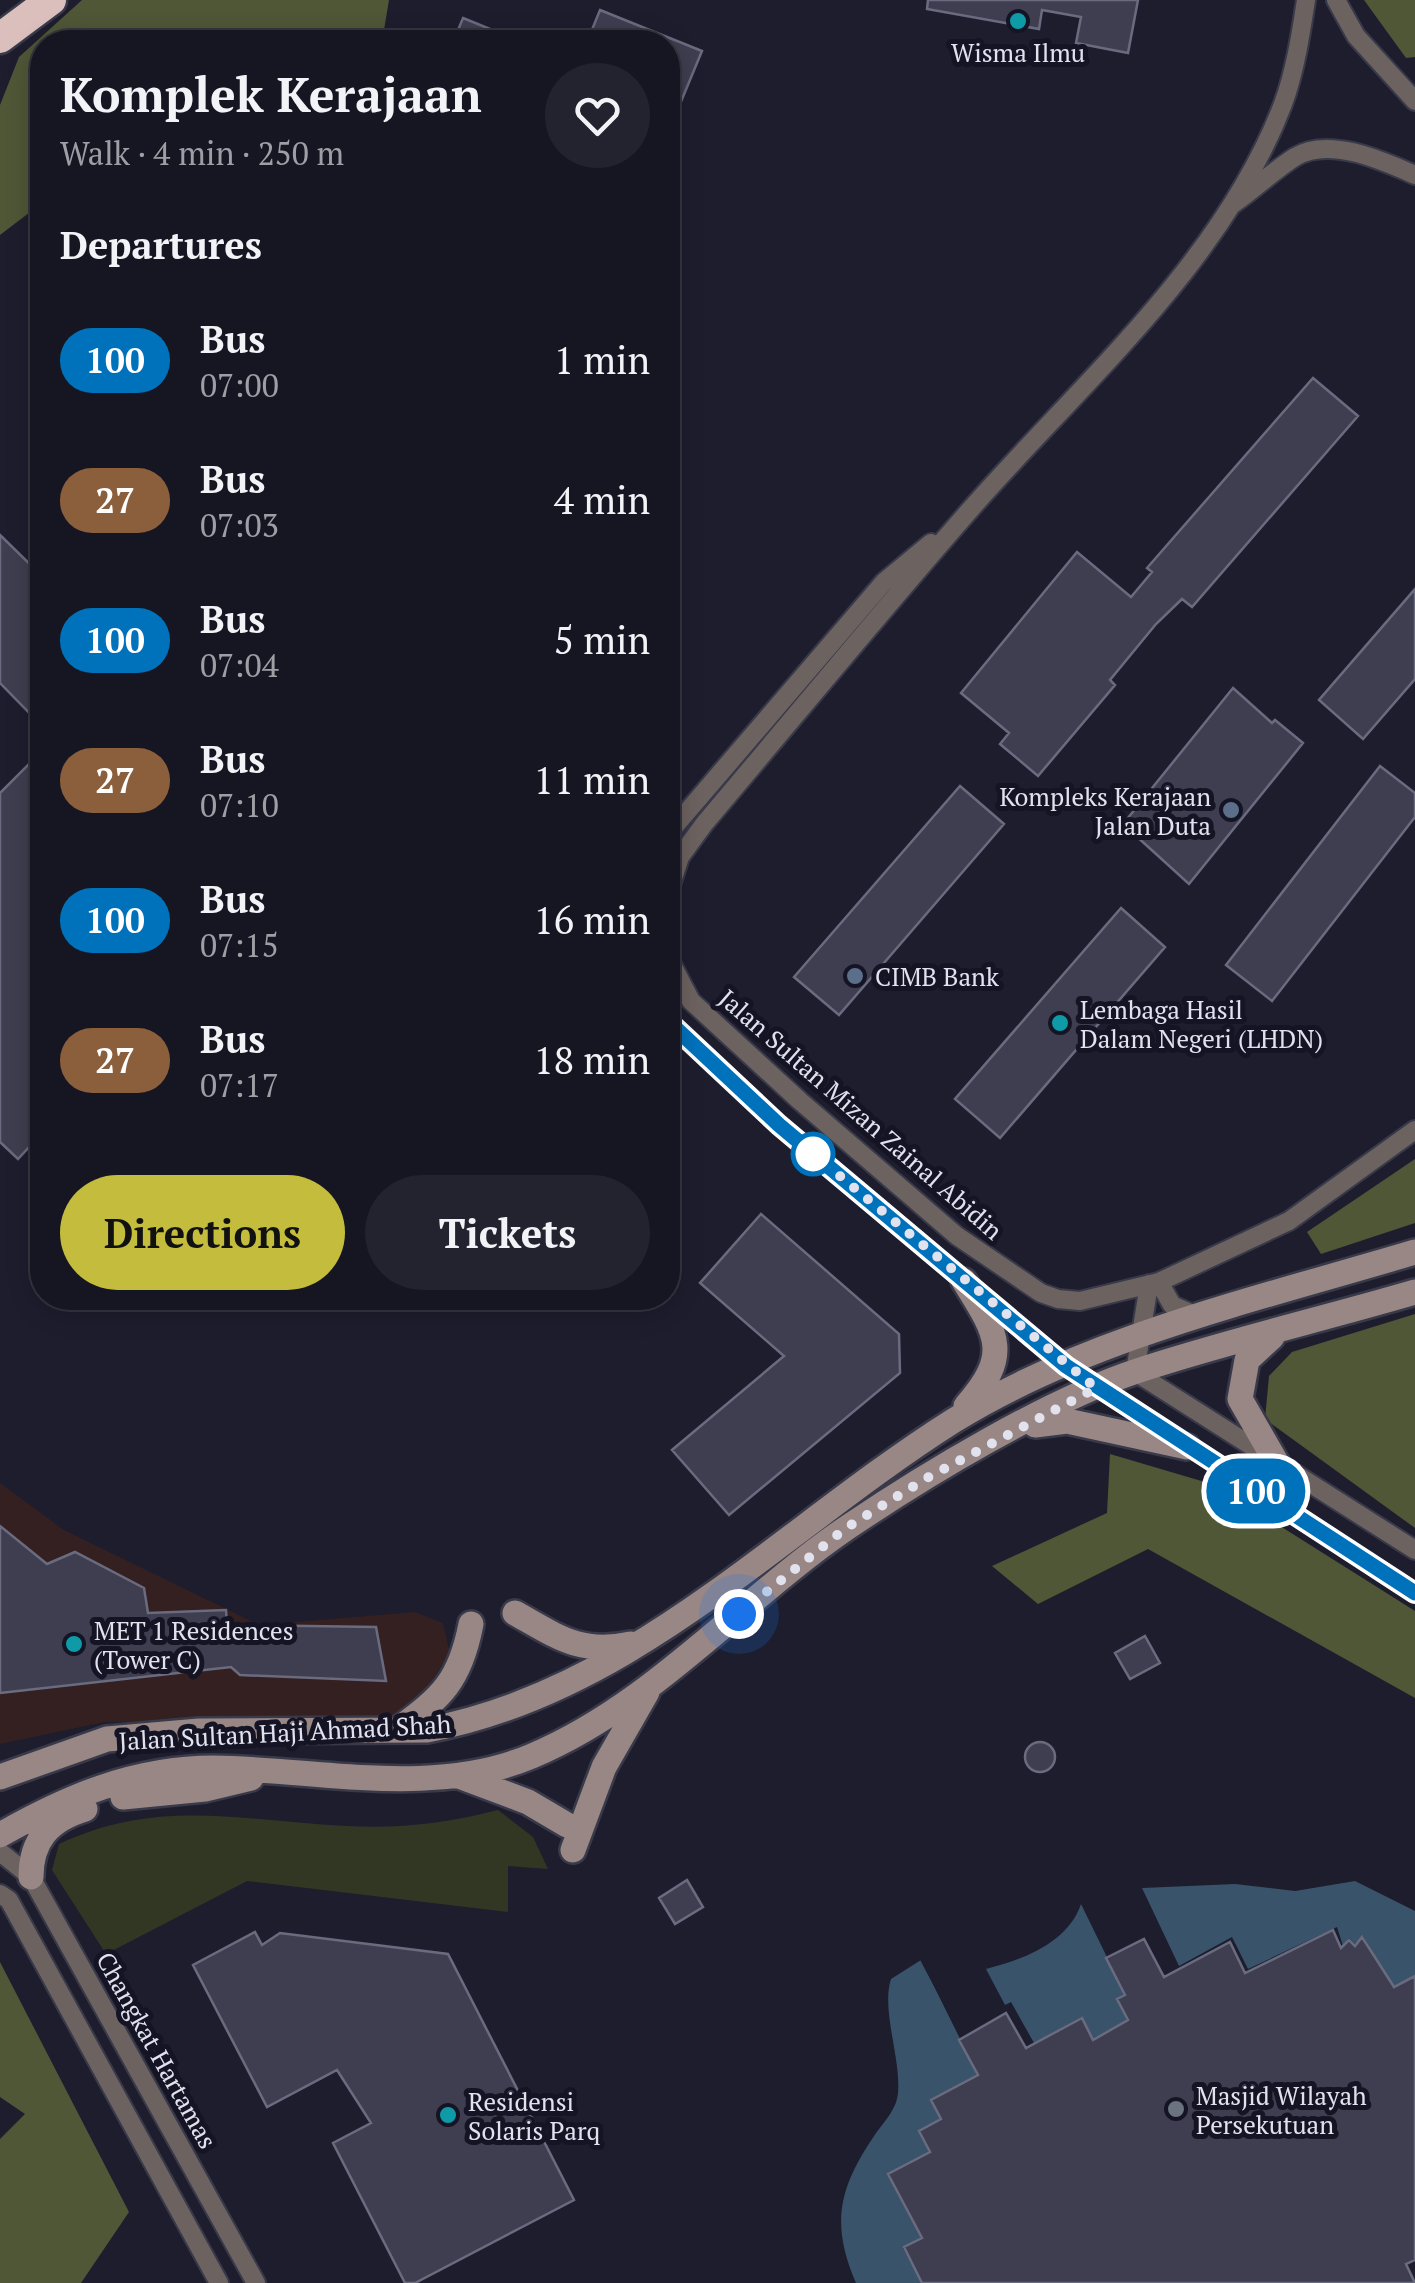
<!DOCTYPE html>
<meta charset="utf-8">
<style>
body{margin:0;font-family:"PT Serif",serif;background:#23232f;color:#f1f3f6;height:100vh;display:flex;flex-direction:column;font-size:38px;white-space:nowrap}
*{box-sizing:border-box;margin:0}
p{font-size:32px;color:#9e9fa5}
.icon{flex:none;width:55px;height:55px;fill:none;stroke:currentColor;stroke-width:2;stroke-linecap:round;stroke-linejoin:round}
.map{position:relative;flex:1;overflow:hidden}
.sheet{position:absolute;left:30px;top:30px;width:650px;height:1280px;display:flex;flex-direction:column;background:#161622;border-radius:40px;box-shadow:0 5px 25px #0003,0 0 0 2px #353540}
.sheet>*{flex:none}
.badge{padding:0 20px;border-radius:32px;font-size:35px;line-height:65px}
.you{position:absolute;width:50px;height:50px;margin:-25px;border:8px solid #fff;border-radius:50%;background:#1a73e8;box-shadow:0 0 0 15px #1a73e833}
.map>.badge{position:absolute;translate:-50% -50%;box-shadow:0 0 0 5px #fff}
h2{padding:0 30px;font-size:38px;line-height:90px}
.round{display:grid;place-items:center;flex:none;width:105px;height:105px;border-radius:52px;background:#23232f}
.head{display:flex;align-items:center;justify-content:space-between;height:170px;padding:0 30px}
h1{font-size:48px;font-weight:700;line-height:75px}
.button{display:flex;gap:20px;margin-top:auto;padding:20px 30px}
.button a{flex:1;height:115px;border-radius:60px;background:#c4bc3d;color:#111;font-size:40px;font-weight:700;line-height:115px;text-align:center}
.button a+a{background:#23232f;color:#f1f3f6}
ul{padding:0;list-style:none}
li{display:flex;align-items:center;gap:30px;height:140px;padding:0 30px}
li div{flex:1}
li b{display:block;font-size:38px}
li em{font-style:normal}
li .badge{min-width:110px;font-weight:700;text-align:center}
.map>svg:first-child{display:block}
.commercial{fill:#342021}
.green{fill:#323724}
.forest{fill:#4f5737}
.water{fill:#39536a}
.pier{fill:#1d1d2e}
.building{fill:#3e3e50;stroke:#6b6b80;stroke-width:2.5}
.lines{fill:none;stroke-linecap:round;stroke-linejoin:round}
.street-casing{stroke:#383949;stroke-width:22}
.secondary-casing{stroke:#383949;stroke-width:30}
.highway-casing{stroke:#383949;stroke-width:35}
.street{stroke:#6c6260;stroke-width:18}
.secondary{stroke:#998786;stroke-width:25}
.highway{stroke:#dbbfbd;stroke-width:30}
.line-casing{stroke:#fff;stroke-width:22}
.line{stroke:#0072bc;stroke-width:15}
.walk{stroke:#e1e2ed;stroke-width:10;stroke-dasharray:0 18}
.culture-dot{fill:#0f9aa8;stroke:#141424;stroke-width:4}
.service-dot{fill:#5c6f8a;stroke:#141424;stroke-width:4}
.stop-dot{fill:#fff;stroke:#0072bc;stroke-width:5}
.worship-dot{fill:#6b7280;stroke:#141424;stroke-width:4}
.labels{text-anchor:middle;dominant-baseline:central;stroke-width:10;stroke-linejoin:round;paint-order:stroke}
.poi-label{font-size:25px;fill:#e1e2ed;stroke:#141424;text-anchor:start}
.street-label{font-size:25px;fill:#e1e2ed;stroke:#141424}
</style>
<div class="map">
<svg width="1415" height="2283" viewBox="0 0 1415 2283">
<rect width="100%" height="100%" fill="#1d1d2e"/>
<path class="commercial" d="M 0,1483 L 64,1530 L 259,1625 L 415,1612 L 443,1623 L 450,1654 L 426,1689 L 391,1721 L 105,1722 L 0,1744 Z"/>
<path class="green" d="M 498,1810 L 533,1837 L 548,1869 L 508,1866 L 508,1912 L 247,1881 L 106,1954 L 52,1870 L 59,1844 C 159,1797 241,1821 346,1826 C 399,1829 448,1823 498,1810 Z"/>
<path class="forest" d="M 82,0 L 389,0 L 382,42 L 42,42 L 42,203 L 0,235 L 0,105 L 19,57 Z
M 1364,0 L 1415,0 L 1415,57 L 1406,58 Z
M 1415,1159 L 1415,1223 L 1321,1254 L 1307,1232 Z
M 1415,1314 L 1415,1528 L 1265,1419 L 1269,1376 L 1292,1352 Z
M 1110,1454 L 1215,1485 L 1415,1611 L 1415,1698 L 1148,1549 L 1038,1604 L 992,1566 L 1107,1513 Z
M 0,1962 L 129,2212 L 81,2283 L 0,2283 L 0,2139 L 25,2114 L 0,2097 Z"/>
<path class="water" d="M 1355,1881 L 1415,1911 L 1415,1976 L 1394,1987 L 1363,1936 L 1355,1944 L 1349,1938 L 1343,1946 L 1337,1927 L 1248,1969 L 1232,1937 L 1179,1966 L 1142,1888 L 1235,1884 L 1295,1891 Z
M 1081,1904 L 1125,1994 L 1116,1999 L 1127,2020 L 1093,2039 L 1081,2017 L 1034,2043 L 1011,2002 L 1005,2005 L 986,1969 C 1022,1960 1068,1943 1081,1904 Z
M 921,1960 L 978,2075 L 931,2100 L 940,2119 L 918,2131 L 929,2152 L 887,2174 L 921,2238 L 903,2248 L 922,2283 L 856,2283 C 830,2223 839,2187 876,2133 C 885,2121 897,2108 898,2093 C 901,2058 881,2010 891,1979 Z"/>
<path class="pier" d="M 918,1956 L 925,1957 L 962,2027 L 961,2037 Z"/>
<path class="building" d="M 928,0 L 1138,0 L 1128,53 L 1076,43 L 1081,17 L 1042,10 L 1039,29 L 927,9 Z
M 600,10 L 702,51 L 668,133 L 668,42 L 587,42 Z
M 463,18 L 522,42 L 453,42 Z
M 1313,378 L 1358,416 L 1192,607 L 1182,599 L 1156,624 L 1110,680 L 1115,685 L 1038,776 L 1000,744 L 1009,733 L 961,693 L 1077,552 L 1131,597 L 1152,572 L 1147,568 Z
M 0,535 L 42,576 L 42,726 L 0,683 Z
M 1415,589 L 1415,679 L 1363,739 L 1319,700 Z
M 1233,688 L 1272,723 L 1275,720 L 1303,743 L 1189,884 L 1123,824 Z
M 42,751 L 42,1133 L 18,1159 L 0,1142 L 0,793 Z
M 1380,766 L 1415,793 L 1415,817 L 1272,1001 L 1226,965 Z
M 960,786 L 1004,824 L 839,1015 L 794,977 Z
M 1121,908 L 1165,947 L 1000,1138 L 955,1099 Z
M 761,1214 L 899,1334 L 900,1373 L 729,1515 L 672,1450 L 784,1356 L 700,1283 Z
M 0,1526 L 47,1564 L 75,1552 L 144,1588 L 148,1613 L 226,1610 L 227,1625 L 376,1627 L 386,1681 L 240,1675 L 231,1667 L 0,1693 Z
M 1145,1636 L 1160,1663 L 1130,1679 L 1115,1653 Z
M1025 1757a15 15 0 1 1 30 0a15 15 0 1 1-30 0Z
M 687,1880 L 703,1907 L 675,1924 L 659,1898 Z
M 1333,1930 L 1341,1948 L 1349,1940 L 1355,1946 L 1362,1937 L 1394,1987 L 1415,1976 L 1415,2260 L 1406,2264 L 1415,2283 L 922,2283 L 904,2247 L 922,2238 L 888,2174 L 930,2152 L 919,2131 L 941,2119 L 931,2100 L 978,2075 L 959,2040 L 1006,2013 L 1026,2048 L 1082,2018 L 1093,2040 L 1128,2020 L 1117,1999 L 1125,1995 L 1106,1958 L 1144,1939 L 1164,1977 L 1230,1942 L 1245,1973 Z
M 255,1932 L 262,1945 L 280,1933 L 448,1954 L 574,2200 L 415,2283 L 405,2283 L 333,2143 L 371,2123 L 337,2070 L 267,2107 L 193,1965 Z"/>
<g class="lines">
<defs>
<path id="street" d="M 1336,0 L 1356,36 L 1415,101
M 1233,204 C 1254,190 1274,170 1295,157 C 1329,136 1383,161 1415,175
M 668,834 L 884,582 L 931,543
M 668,894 L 680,857 L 704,824 C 792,720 879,614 969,511 C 1079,385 1222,264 1283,104 C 1295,72 1301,33 1306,0
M 668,957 L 691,1001 L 800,1101 L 957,1236 L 1041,1293 L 1058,1299 L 1080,1301 L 1159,1282 L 1289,1221 L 1415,1130
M 668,1021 L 779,1125 L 1066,1366 L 1415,1593
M 1159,1282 L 1172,1305 L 1197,1316
M 1149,1284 L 1135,1372 L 1415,1550
M 0,1852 L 31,1877 L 256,2283
M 0,1894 L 9,1900 L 219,2283"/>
<path id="secondary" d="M 964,1281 C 997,1334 1012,1354 966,1406
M 1272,1337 L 1247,1360 L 1240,1399 L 1279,1467
M 1035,1425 L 1067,1421 L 1187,1447
M 515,1613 C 558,1637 580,1655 631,1644
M 397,1730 C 442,1697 460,1681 471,1624
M 459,1776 L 528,1802 L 567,1825
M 0,1777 L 107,1739 L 199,1731 L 427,1730 C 632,1692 782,1529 953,1421 C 1086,1338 1265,1297 1415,1252
M 123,1797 L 205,1789 L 251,1778
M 0,1835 C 67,1797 134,1768 214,1768 C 317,1769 433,1798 532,1756 C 653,1705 741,1600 848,1527 C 925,1475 1049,1400 1137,1371 C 1228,1341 1323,1319 1415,1292
M 573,1850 L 604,1767 L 647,1692
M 31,1877 C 31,1840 49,1820 85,1809"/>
<path id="highway" d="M 0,38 L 51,0"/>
</defs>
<use href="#street" class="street-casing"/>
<use href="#secondary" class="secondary-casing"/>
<use href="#highway" class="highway-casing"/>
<use href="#street" class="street"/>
<use href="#secondary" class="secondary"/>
<use href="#highway" class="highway"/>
</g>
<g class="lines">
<defs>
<path id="line" d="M 668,1021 L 779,1125 L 1066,1366 L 1415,1593"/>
</defs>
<use href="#line" class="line-casing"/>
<use href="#line" class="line"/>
<path class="walk" d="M 739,1614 L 846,1528 L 927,1478 L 1096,1388 L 806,1148 L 813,1154"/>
</g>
<g class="culture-dot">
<circle cx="1018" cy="21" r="10"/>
<circle cx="1060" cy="1023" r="10"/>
<circle cx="74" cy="1644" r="10"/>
<circle cx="448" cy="2115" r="10"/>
</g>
<g class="service-dot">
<circle cx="1231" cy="810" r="10"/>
<circle cx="855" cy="976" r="10"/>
</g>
<circle class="stop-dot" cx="813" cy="1154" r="20"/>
<circle class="worship-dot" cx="1176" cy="2109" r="10"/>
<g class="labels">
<g class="poi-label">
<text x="1018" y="52" text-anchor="middle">Wisma Ilmu</text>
<text x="1211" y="796" text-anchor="end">Kompleks Kerajaan<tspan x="1211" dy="29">Jalan Duta</tspan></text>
<text x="875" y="976">CIMB Bank</text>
<text x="1080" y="1009">Lembaga Hasil<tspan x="1080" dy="29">Dalam Negeri (LHDN)</tspan></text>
<text x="94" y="1630">MET 1 Residences<tspan x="94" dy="29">(Tower C)</tspan></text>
<text x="1196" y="2095">Masjid Wilayah<tspan x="1196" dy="29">Persekutuan</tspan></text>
<text x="468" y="2101">Residensi<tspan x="468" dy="29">Solaris Parq</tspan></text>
</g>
<g class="street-label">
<text transform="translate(861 1114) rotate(41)">Jalan Sultan Mizan Zainal Abidin</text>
<text transform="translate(285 1732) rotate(-3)">Jalan Sultan Haji Ahmad Shah</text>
<text transform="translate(157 2050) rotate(61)">Changkat Hartamas</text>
</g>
</g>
</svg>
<div class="you" style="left:739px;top:1614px"></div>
<b class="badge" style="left:1256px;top:1491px;background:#0072bc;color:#fff">100</b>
<section class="sheet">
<div class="head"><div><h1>Komplek Kerajaan</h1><p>Walk · 4 min · 250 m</p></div><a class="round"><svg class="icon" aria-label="heart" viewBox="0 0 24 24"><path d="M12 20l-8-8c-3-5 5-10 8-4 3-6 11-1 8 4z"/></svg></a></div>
<h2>Departures</h2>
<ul>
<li><span class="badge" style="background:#0072bc;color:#fff">100</span><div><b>Bus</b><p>07:00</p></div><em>1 min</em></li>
<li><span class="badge" style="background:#8b5e3c;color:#fff">27</span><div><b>Bus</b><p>07:03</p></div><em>4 min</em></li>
<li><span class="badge" style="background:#0072bc;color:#fff">100</span><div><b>Bus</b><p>07:04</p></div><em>5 min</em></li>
<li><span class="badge" style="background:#8b5e3c;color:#fff">27</span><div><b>Bus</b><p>07:10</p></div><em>11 min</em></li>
<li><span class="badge" style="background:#0072bc;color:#fff">100</span><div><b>Bus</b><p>07:15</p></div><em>16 min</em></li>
<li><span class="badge" style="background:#8b5e3c;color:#fff">27</span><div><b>Bus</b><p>07:17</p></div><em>18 min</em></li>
</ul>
<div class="button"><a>Directions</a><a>Tickets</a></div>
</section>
</div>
